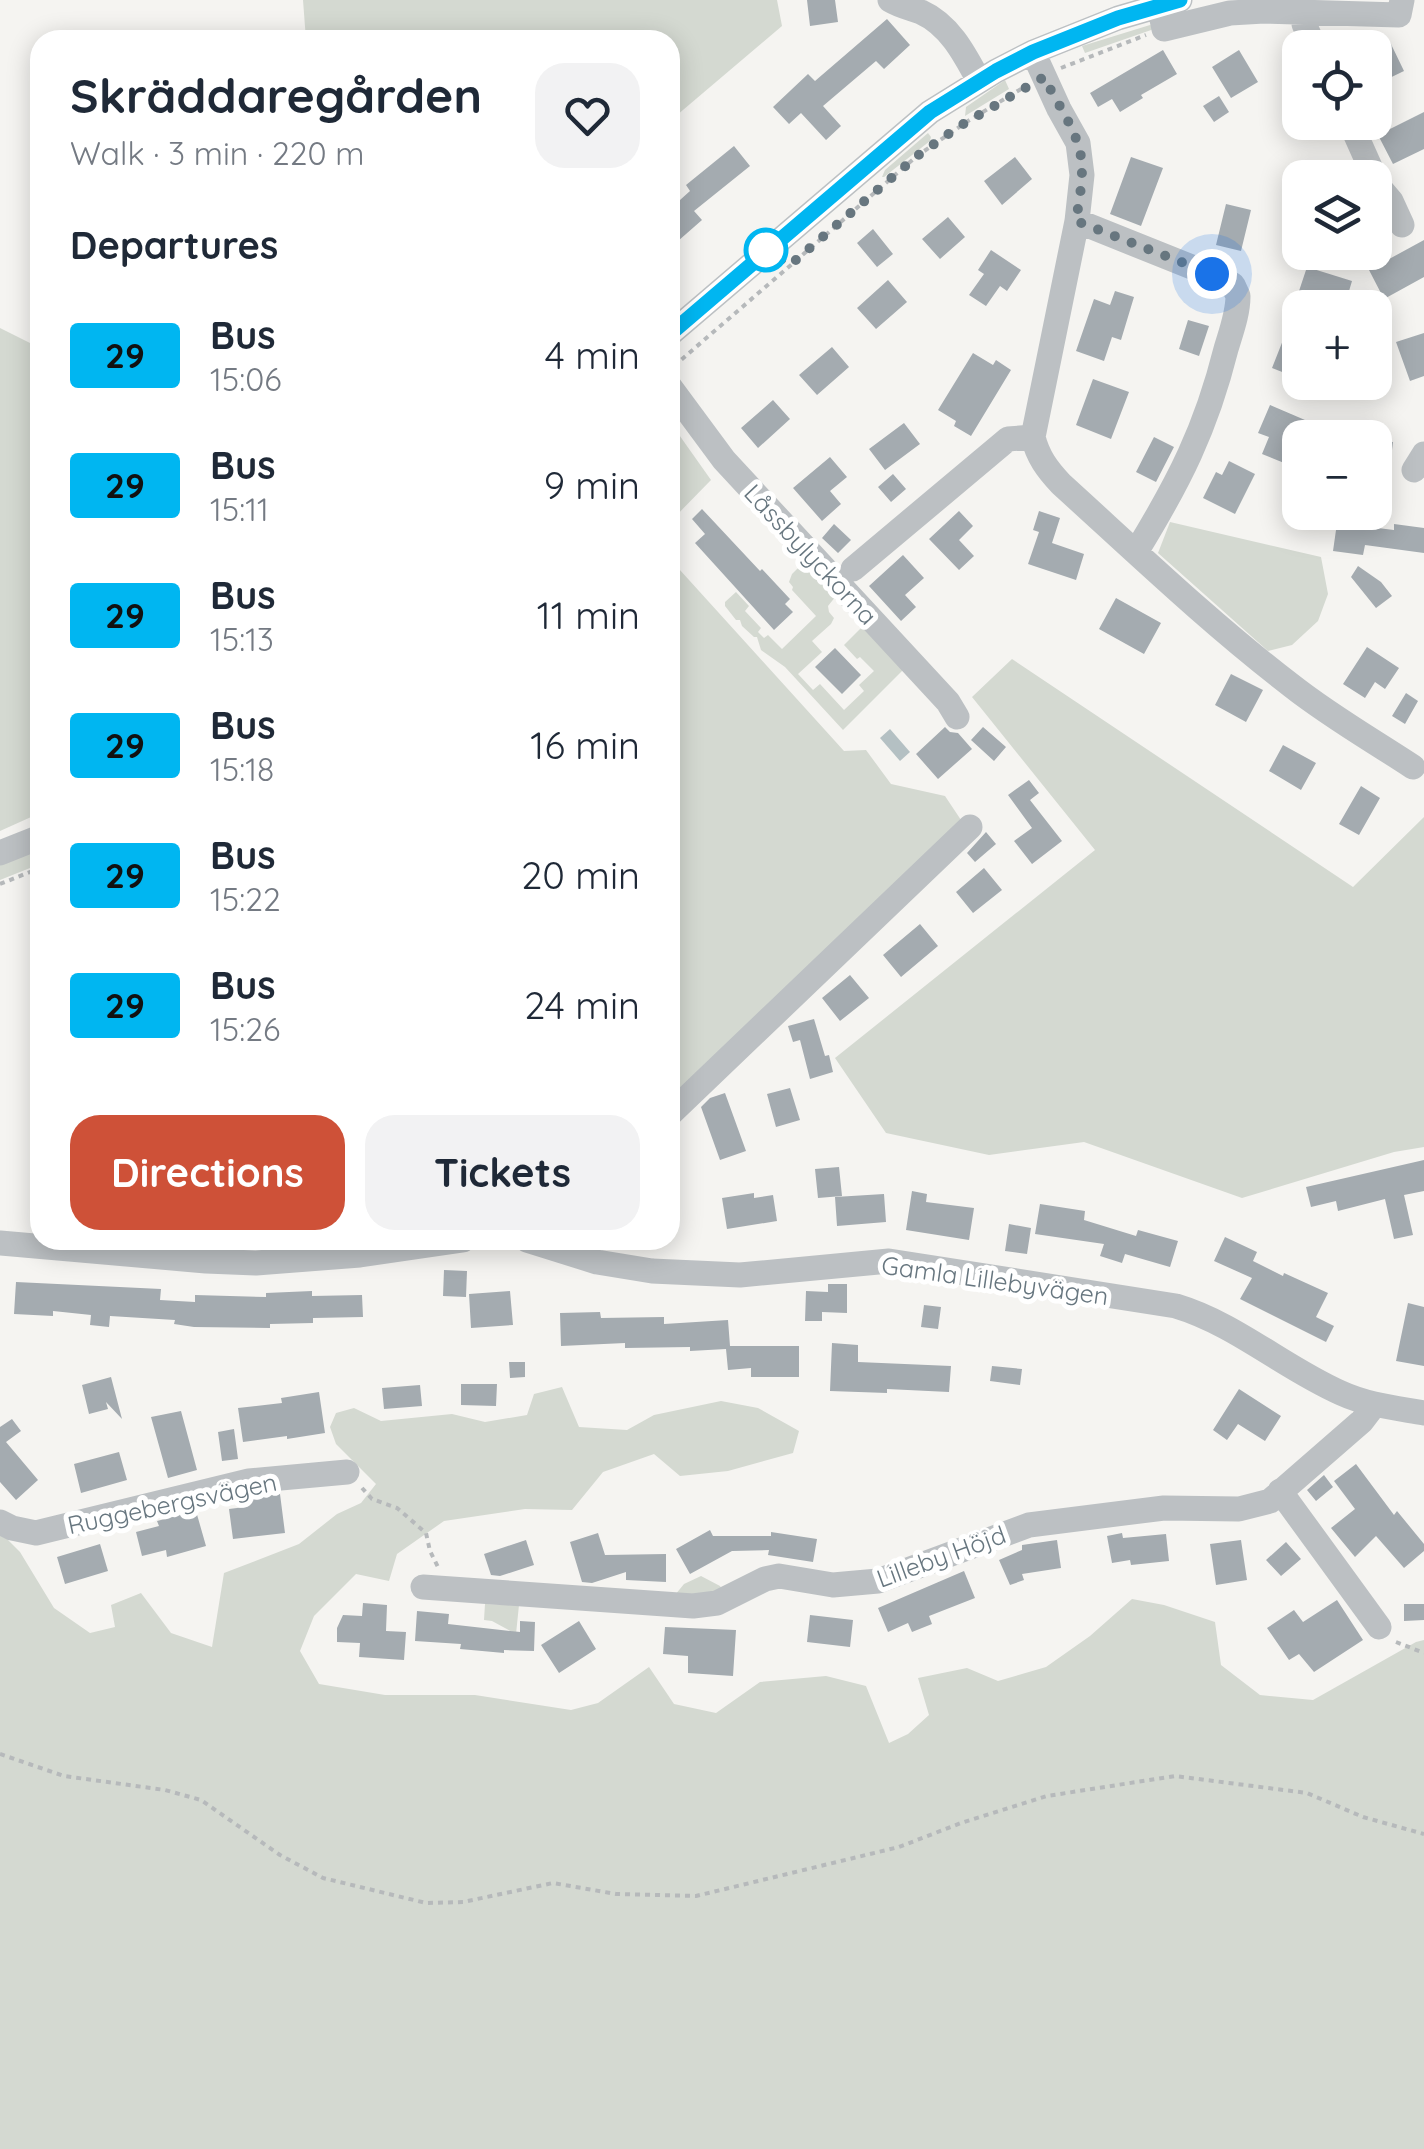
<!DOCTYPE html>
<meta charset="utf-8">
<style>
body{margin:0;font-family:Quicksand,sans-serif;background:#f2f2f3;color:#1f2937;height:100vh;display:flex;flex-direction:column;font-size:38px;white-space:nowrap}
*{box-sizing:border-box;margin:0}
p{font-size:32px;color:#747a83}
.icon{flex:none;width:55px;height:55px;fill:none;stroke:currentColor;stroke-width:2;stroke-linecap:round;stroke-linejoin:round}
.map{position:relative;flex:1;overflow:hidden}
.sheet{position:absolute;left:30px;top:30px;width:650px;height:1220px;display:flex;flex-direction:column;background:#fff;border-radius:30px;box-shadow:0 5px 25px #0003}
.sheet>*{flex:none}
.badge{padding:0 20px;border-radius:8px;font-size:35px;line-height:65px}
.buttons{position:absolute;left:1282px;top:30px;display:grid;gap:20px}
.buttons a{display:grid;place-items:center;width:110px;height:110px;border-radius:20px;background:#fff;box-shadow:0 5px 25px #0003;font-size:50px}
.you{position:absolute;width:50px;height:50px;margin:-25px;border:8px solid #fff;border-radius:50%;background:#1a73e8;box-shadow:0 0 0 15px #1a73e833}
.map>.badge{position:absolute;translate:-50% -50%;box-shadow:0 0 0 5px #fff}
h2{padding:0 40px;font-size:38px;line-height:90px}
.round{display:grid;place-items:center;flex:none;width:105px;height:105px;border-radius:30px;background:#f2f2f3}
.headline{display:flex;align-items:center;justify-content:space-between;height:170px;padding:0 40px}
h1{font-size:48px;font-weight:800;line-height:75px}
.primary-button{display:flex;gap:20px;margin-top:auto;padding:20px 40px}
.primary-button a{flex:1;height:115px;border-radius:30px;background:#ce5138;color:#fff;font-size:40px;font-weight:800;line-height:115px;text-align:center}
.primary-button a+a{background:#f2f2f3;color:#1f2937}
ul{padding:0;list-style:none}
li{display:flex;align-items:center;gap:30px;height:130px;padding:0 40px}
li div{flex:1}
li b{display:block;font-size:38px}
li em{font-style:normal}
li .badge{min-width:110px;font-weight:700;text-align:center}
.map>svg:first-child{display:block}
.green{fill:#d4d9d1}
.water{fill:#b4c0c3}
.building{fill:#a4abb0}
.lines{fill:none;stroke-linecap:round;stroke-linejoin:round}
.path{stroke:#b6b9bb;stroke-width:4;stroke-dasharray:5 5;stroke-linecap:butt}
.minor{stroke:#bcc0c3;stroke-width:25}
.line-casing{stroke:#fff;stroke-width:22}
.line{stroke:#00b6f1;stroke-width:15}
.walk{stroke:#67767f;stroke-width:10;stroke-dasharray:0 18}
.stop-dot{fill:#fff;stroke:#00b6f1;stroke-width:5}
.labels{text-anchor:middle;dominant-baseline:central;stroke-width:10;stroke-linejoin:round;paint-order:stroke}
.street-label{font-size:25px;fill:#67767f;stroke:#fff}
</style>
<div class="map">
<svg width="1424" height="2149" viewBox="0 0 1424 2149">
<rect width="100%" height="100%" fill="#f5f4f1"/>
<path class="green" d="M 303,0 L 777,0 L 782,26 L 670,121 L 670,40 L 306,40 Z
M 1150,25 L 1154,26 L 1154,29 L 1085,53 L 1082,46 Z
M 1005,80 L 1009,89 L 965,116 L 966,107 Z
M 928,133 L 931,137 L 930,141 L 884,177 L 882,177 L 885,170 Z
M 0,328 L 40,348 L 40,813 L 0,831 Z
M 670,422 L 711,480 L 670,522 Z
M 1170,522 L 1321,557 L 1328,594 L 1318,621 L 1292,645 L 1268,651 L 1158,553 Z
M 670,559 L 844,751 L 866,750 L 891,784 L 945,796 L 963,823 L 670,1105 Z
M 804,562 L 836,596 L 828,606 L 829,612 L 834,618 L 831,624 L 812,641 L 822,652 L 798,674 L 813,690 L 820,684 L 844,710 L 864,691 L 859,685 L 874,671 L 860,657 L 857,659 L 844,645 L 866,623 L 906,667 L 843,730 L 785,667 L 761,650 L 757,637 L 754,637 L 742,626 L 740,620 L 736,620 L 725,606 L 725,602 L 736,592 L 749,606 L 745,611 L 761,628 L 758,632 L 764,638 L 768,635 L 782,649 L 816,616 L 792,590 L 793,587 L 789,582 L 792,574 Z
M 1012,659 L 1353,887 L 1424,817 L 1424,1147 L 1394,1152 L 1242,1198 L 1084,1142 L 989,1155 L 886,1133 L 835,1058 L 1095,850 L 972,697 Z
M 40,848 L 40,864 L 0,880 L 0,865 Z
M 562,1387 L 579,1427 L 627,1430 L 654,1415 L 721,1401 L 758,1408 L 799,1431 L 793,1453 L 728,1471 L 680,1476 L 654,1454 L 603,1472 L 572,1510 L 525,1509 L 444,1521 L 397,1554 L 389,1581 L 356,1574 L 314,1616 L 300,1651 L 319,1684 L 385,1695 L 475,1695 L 571,1710 L 598,1703 L 649,1667 L 674,1704 L 716,1713 L 760,1682 L 826,1676 L 866,1686 L 889,1743 L 908,1734 L 929,1715 L 918,1678 L 967,1668 L 998,1681 L 1046,1667 L 1090,1636 L 1132,1599 L 1164,1605 L 1215,1622 L 1221,1665 L 1260,1695 L 1313,1700 L 1416,1642 L 1424,1640 L 1424,2149 L 0,2149 L 0,1532 L 20,1552 L 54,1608 L 90,1633 L 115,1627 L 111,1605 L 141,1593 L 171,1633 L 212,1647 L 224,1573 L 299,1544 L 337,1514 L 361,1503 L 376,1484 L 336,1444 L 330,1427 L 336,1413 L 354,1408 L 381,1421 L 452,1414 L 485,1422 L 527,1415 L 534,1394 Z
M 701,1576 L 720,1586 L 725,1594 L 675,1595 L 684,1584 Z
M 485,1604 L 519,1605 L 516,1634 L 492,1621 L 484,1620 Z"/>
<path class="water" d="M 890,729 L 910,752 L 900,761 L 880,738 Z"/>
<path class="building" d="M 807,0 L 835,0 L 838,22 L 810,26 Z
M 887,19 L 910,45 L 884,69 L 876,61 L 823,106 L 841,126 L 826,140 L 801,113 L 789,124 L 773,107 L 808,74 L 815,81 Z
M 1390,42 L 1404,71 L 1375,85 L 1375,50 Z
M 1163,50 L 1177,74 L 1141,95 L 1143,98 L 1120,112 L 1112,99 L 1098,107 L 1090,93 Z
M 1239,50 L 1258,82 L 1231,98 L 1212,67 Z
M 1219,96 L 1229,112 L 1214,122 L 1203,106 Z
M 1424,112 L 1424,149 L 1393,164 L 1378,135 Z
M 734,146 L 750,166 L 694,211 L 702,220 L 670,248 L 670,209 L 690,191 L 686,185 Z
M 1015,157 L 1032,179 L 1002,205 L 984,181 Z
M 1131,157 L 1163,168 L 1141,226 L 1110,214 Z
M 1226,204 L 1251,210 L 1241,251 L 1216,245 Z
M 948,217 L 965,237 L 940,259 L 922,239 Z
M 873,229 L 893,254 L 877,267 L 857,243 Z
M 1424,240 L 1424,277 L 1384,299 L 1369,270 Z
M 991,250 L 1021,270 L 1007,291 L 1000,286 L 986,306 L 969,295 L 984,274 L 978,270 Z
M 1307,267 L 1352,281 L 1344,308 L 1331,308 L 1297,297 Z
M 888,280 L 907,302 L 876,329 L 857,308 Z
M 1115,291 L 1134,297 L 1121,340 L 1112,337 L 1104,361 L 1076,351 L 1094,299 L 1110,305 Z
M 1188,320 L 1209,326 L 1199,356 L 1179,349 Z
M 1287,330 L 1300,335 L 1300,379 L 1272,368 Z
M 1424,333 L 1424,376 L 1410,381 L 1396,342 Z
M 832,347 L 849,367 L 817,395 L 799,375 Z
M 973,353 L 993,365 L 996,360 L 1011,370 L 971,436 L 954,426 L 956,421 L 938,410 Z
M 1093,379 L 1129,392 L 1111,439 L 1076,425 Z
M 773,400 L 790,419 L 758,448 L 741,428 Z
M 1270,405 L 1312,423 L 1306,438 L 1300,438 L 1300,452 L 1294,467 L 1262,454 L 1269,437 L 1258,433 Z
M 904,423 L 920,444 L 885,470 L 869,449 Z
M 1154,437 L 1174,447 L 1156,482 L 1136,472 Z
M 1375,440 L 1393,442 L 1389,474 L 1375,472 Z
M 830,457 L 847,477 L 830,491 L 841,504 L 822,521 L 793,488 Z
M 1229,461 L 1255,474 L 1235,514 L 1203,498 L 1216,472 L 1222,475 Z
M 893,474 L 906,489 L 891,502 L 878,487 Z
M 702,509 L 760,571 L 762,569 L 790,599 L 785,604 L 793,612 L 774,630 L 695,543 L 705,534 L 692,519 Z
M 959,511 L 973,526 L 959,540 L 974,556 L 959,570 L 929,539 Z
M 1039,511 L 1060,518 L 1052,543 L 1084,554 L 1076,580 L 1028,564 L 1039,532 L 1033,530 Z
M 1337,523 L 1394,530 L 1394,524 L 1424,528 L 1424,553 L 1365,545 L 1363,555 L 1333,551 Z
M 834,524 L 851,540 L 838,553 L 822,538 Z
M 903,555 L 924,578 L 905,595 L 916,607 L 901,621 L 869,586 Z
M 1358,566 L 1381,582 L 1392,596 L 1376,608 L 1351,577 Z
M 1116,598 L 1161,623 L 1144,654 L 1099,629 Z
M 1367,647 L 1399,668 L 1385,689 L 1375,682 L 1365,698 L 1343,684 Z
M 835,648 L 861,675 L 842,694 L 815,667 Z
M 1231,674 L 1263,690 L 1246,722 L 1215,705 Z
M 1406,693 L 1418,701 L 1405,724 L 1392,716 Z
M 945,727 L 950,732 L 958,733 L 972,749 L 938,779 L 916,754 Z
M 983,727 L 1006,747 L 994,761 L 971,740 Z
M 1283,745 L 1316,763 L 1301,790 L 1269,771 Z
M 1029,780 L 1039,793 L 1030,800 L 1062,841 L 1032,864 L 1014,841 L 1032,828 L 1008,795 Z
M 1361,786 L 1380,798 L 1359,835 L 1339,824 Z
M 986,832 L 996,844 L 975,862 L 967,853 Z
M 984,868 L 1002,890 L 973,913 L 956,892 Z
M 920,924 L 938,946 L 901,977 L 883,955 Z
M 850,975 L 869,998 L 840,1021 L 822,998 Z
M 814,1019 L 825,1056 L 829,1055 L 833,1072 L 810,1079 L 800,1040 L 793,1042 L 788,1026 Z
M 790,1088 L 800,1120 L 776,1127 L 767,1094 Z
M 725,1093 L 746,1151 L 720,1160 L 701,1107 L 710,1098 Z
M 1424,1160 L 1424,1191 L 1404,1195 L 1413,1235 L 1394,1239 L 1385,1199 L 1338,1211 L 1336,1201 L 1311,1207 L 1306,1187 Z
M 839,1167 L 842,1196 L 818,1198 L 815,1169 Z
M 912,1191 L 927,1194 L 926,1202 L 974,1208 L 969,1240 L 906,1230 Z
M 754,1193 L 754,1198 L 773,1195 L 777,1221 L 727,1229 L 722,1198 Z
M 884,1194 L 886,1222 L 837,1226 L 835,1197 Z
M 1040,1204 L 1085,1211 L 1084,1220 L 1136,1236 L 1138,1230 L 1178,1241 L 1170,1267 L 1125,1254 L 1122,1263 L 1100,1256 L 1104,1244 L 1035,1234 Z
M 1009,1224 L 1031,1228 L 1027,1254 L 1005,1251 Z
M 1225,1237 L 1257,1252 L 1253,1261 L 1283,1276 L 1284,1273 L 1328,1293 L 1316,1317 L 1334,1326 L 1326,1342 L 1240,1299 L 1252,1278 L 1214,1261 Z
M 444,1270 L 467,1271 L 466,1297 L 443,1296 Z
M 16,1282 L 161,1289 L 160,1300 L 195,1302 L 195,1295 L 266,1297 L 266,1293 L 312,1291 L 312,1296 L 362,1295 L 363,1317 L 313,1318 L 313,1323 L 270,1324 L 270,1328 L 194,1327 L 174,1324 L 175,1320 L 110,1316 L 109,1327 L 90,1325 L 91,1315 L 53,1311 L 53,1316 L 14,1314 Z
M 828,1284 L 847,1284 L 847,1313 L 822,1312 L 822,1321 L 805,1321 L 806,1291 L 828,1292 Z
M 510,1291 L 513,1325 L 471,1328 L 469,1294 Z
M 1408,1303 L 1424,1307 L 1424,1366 L 1396,1361 Z
M 924,1305 L 941,1307 L 938,1329 L 921,1327 Z
M 600,1312 L 601,1318 L 664,1317 L 664,1324 L 728,1320 L 730,1346 L 799,1346 L 799,1377 L 751,1377 L 751,1368 L 728,1370 L 726,1349 L 690,1351 L 690,1347 L 625,1348 L 625,1343 L 561,1346 L 560,1313 Z
M 832,1343 L 858,1345 L 858,1362 L 951,1366 L 949,1392 L 887,1389 L 887,1393 L 830,1391 Z
M 509,1362 L 525,1362 L 525,1377 L 510,1378 Z
M 992,1366 L 1022,1369 L 1020,1385 L 990,1381 Z
M 111,1377 L 122,1419 L 106,1402 L 108,1409 L 89,1414 L 82,1385 Z
M 461,1384 L 497,1384 L 496,1406 L 461,1405 Z
M 420,1385 L 422,1406 L 384,1409 L 382,1388 Z
M 1239,1389 L 1281,1416 L 1265,1441 L 1238,1424 L 1227,1440 L 1213,1430 Z
M 319,1392 L 325,1433 L 287,1439 L 287,1436 L 243,1442 L 238,1408 L 282,1403 L 281,1398 Z
M 181,1411 L 197,1470 L 168,1478 L 151,1417 Z
M 12,1419 L 21,1431 L 6,1442 L 38,1480 L 16,1500 L 0,1482 L 0,1427 Z
M 234,1429 L 238,1459 L 222,1461 L 218,1432 Z
M 119,1452 L 127,1480 L 81,1493 L 74,1464 Z
M 1356,1464 L 1394,1515 L 1397,1511 L 1424,1544 L 1424,1551 L 1404,1568 L 1376,1536 L 1355,1557 L 1331,1528 L 1355,1509 L 1334,1481 Z
M 1324,1475 L 1333,1487 L 1316,1501 L 1307,1490 Z
M 280,1494 L 285,1533 L 233,1539 L 229,1509 L 245,1507 L 244,1499 Z
M 196,1511 L 206,1546 L 167,1557 L 166,1550 L 142,1556 L 136,1532 L 159,1526 L 157,1521 Z
M 710,1530 L 713,1536 L 771,1536 L 771,1532 L 817,1539 L 813,1562 L 768,1555 L 769,1550 L 732,1551 L 690,1574 L 676,1549 Z
M 598,1533 L 605,1555 L 666,1554 L 666,1582 L 626,1580 L 626,1572 L 592,1583 L 582,1582 L 570,1542 Z
M 1122,1533 L 1123,1538 L 1166,1534 L 1169,1561 L 1131,1565 L 1130,1560 L 1112,1563 L 1107,1536 Z
M 526,1540 L 534,1565 L 500,1576 L 491,1575 L 484,1554 Z
M 1057,1540 L 1061,1568 L 1022,1574 L 1024,1580 L 1010,1585 L 999,1560 L 1022,1550 L 1022,1545 Z
M 1241,1540 L 1247,1580 L 1216,1585 L 1210,1544 Z
M 1286,1542 L 1301,1559 L 1281,1576 L 1266,1560 Z
M 100,1544 L 108,1571 L 65,1584 L 57,1557 Z
M 964,1571 L 975,1598 L 929,1616 L 932,1624 L 912,1632 L 908,1623 L 888,1632 L 878,1608 Z
M 1337,1600 L 1363,1640 L 1314,1672 L 1299,1654 L 1289,1660 L 1267,1628 L 1294,1610 L 1303,1622 Z
M 363,1603 L 387,1605 L 386,1631 L 406,1632 L 404,1660 L 359,1657 L 360,1643 L 337,1642 L 337,1628 L 343,1615 L 362,1616 Z
M 1404,1604 L 1424,1604 L 1424,1620 L 1404,1621 Z
M 417,1611 L 449,1614 L 448,1624 L 520,1632 L 520,1621 L 535,1622 L 534,1651 L 504,1650 L 504,1653 L 460,1649 L 461,1644 L 415,1641 Z
M 810,1615 L 853,1620 L 850,1647 L 807,1642 Z
M 579,1621 L 596,1649 L 559,1673 L 541,1645 Z
M 665,1627 L 736,1630 L 733,1676 L 688,1673 L 688,1656 L 663,1654 Z"/>
<g class="lines">
<path class="path" d="M 1061,68 L 1146,35
M 674,366 L 917,156 L 968,121 L 1026,86
M 0,884 L 40,868
M 362,1488 L 372,1499 L 397,1508 L 426,1533 L 430,1551 L 438,1567
M 1396,1642 L 1424,1653
M 0,1754 L 64,1776 L 165,1790 L 201,1800 L 280,1855 L 323,1878 L 426,1903 L 463,1902 L 553,1883 L 616,1894 L 696,1896 L 899,1847 L 961,1823 L 1047,1796 L 1175,1776 L 1307,1793 L 1363,1817 L 1424,1834"/>
<path class="minor" d="M 890,0 C 900,6 910,8 921,12 C 950,25 965,55 979,81
M 1159,5 L 1164,29 L 1230,13 L 1264,11 L 1399,15 L 1402,0
M 1303,12 L 1304,24 L 1315,48
M 1033,52 L 1059,109 L 1078,143 L 1082,175 L 1077,221 L 1033,437 C 1038,457 1047,469 1061,484 C 1137,553 1211,624 1292,686 C 1330,716 1372,740 1413,767
M 1350,122 L 1375,178
M 1375,178 L 1380,188 L 1391,201 L 1402,225
M 1077,221 L 1224,280 L 1233,285 L 1238,296 C 1238,314 1231,332 1226,349 C 1206,429 1179,482 1136,552
M 670,334 L 930,112 L 996,71 L 1033,52 L 1118,18 L 1180,0
M 670,387 L 724,460 L 948,702 L 957,717
M 1414,470 L 1424,454
M 853,569 L 1008,439 L 1033,437
M 0,853 L 40,837
M 670,1114 L 970,827
M 527,1240 L 597,1262 L 652,1271 L 740,1275 L 889,1261 L 1176,1306 C 1236,1324 1284,1368 1341,1393 C 1367,1405 1396,1408 1424,1413
M 0,1243 L 206,1261 L 256,1263 L 360,1255 L 463,1240
M 1280,1491 L 1379,1627
M 0,1522 L 12,1528 L 36,1533 L 249,1481 L 347,1472
M 423,1587 L 693,1606 L 717,1603 L 765,1579 L 779,1576 L 833,1585 L 878,1581 L 1029,1525 L 1164,1508 L 1239,1509 L 1270,1501 L 1362,1421 L 1375,1404"/>
</g>
<g class="lines">
<defs>
<path id="line" d="M 670,334 L 930,112 L 996,71 L 1033,52 L 1118,18 L 1180,0"/>
</defs>
<use href="#line" class="line-casing"/>
<use href="#line" class="line"/>
<path class="walk" d="M 766,250 L 790,265 L 917,156 L 960,126 L 1044,77 C 1056,102 1077,130 1081,157 C 1084,178 1079,200 1076,221 L 1212,274"/>
</g>
<circle class="stop-dot" cx="766" cy="250" r="20"/>
<g class="labels">
<g class="street-label">
<text transform="translate(811 554) rotate(47)">Låssbylyckorna</text>
<text transform="translate(995 1280) rotate(8)">Gamla Lillebyvägen</text>
<text transform="translate(172 1503) rotate(-12)">Ruggebergsvägen</text>
<text transform="translate(941 1556) rotate(-20)">Lilleby Höjd</text>
</g>
</g>
</svg>
<div class="buttons">
<a><svg class="icon" aria-label="locate" viewBox="0 0 24 24"><circle cx="12" cy="12" r="6"/><path d="M12 2v4M12 18v4M2 12h4M18 12h4"/></svg></a>
<a><svg class="icon" aria-label="layers" viewBox="0 0 24 24"><path d="M12 4l9 5-9 5-9-5zM3 14l9 5 9-5"/></svg></a>
<a>+</a>
<a>−</a>
</div>
<div class="you" style="left:1212px;top:274px"></div>
<section class="sheet">
<div class="headline"><div><h1>Skräddaregården</h1><p>Walk · 3 min · 220 m</p></div><a class="round"><svg class="icon" aria-label="heart" viewBox="0 0 24 24"><path d="M12 20l-8-8c-3-5 5-10 8-4 3-6 11-1 8 4z"/></svg></a></div>
<h2>Departures</h2>
<ul>
<li><span class="badge" style="background:#00b6f1;color:#111">29</span><div><b>Bus</b><p>15:06</p></div><em>4 min</em></li>
<li><span class="badge" style="background:#00b6f1;color:#111">29</span><div><b>Bus</b><p>15:11</p></div><em>9 min</em></li>
<li><span class="badge" style="background:#00b6f1;color:#111">29</span><div><b>Bus</b><p>15:13</p></div><em>11 min</em></li>
<li><span class="badge" style="background:#00b6f1;color:#111">29</span><div><b>Bus</b><p>15:18</p></div><em>16 min</em></li>
<li><span class="badge" style="background:#00b6f1;color:#111">29</span><div><b>Bus</b><p>15:22</p></div><em>20 min</em></li>
<li><span class="badge" style="background:#00b6f1;color:#111">29</span><div><b>Bus</b><p>15:26</p></div><em>24 min</em></li>
</ul>
<div class="primary-button"><a>Directions</a><a>Tickets</a></div>
</section>
</div>
